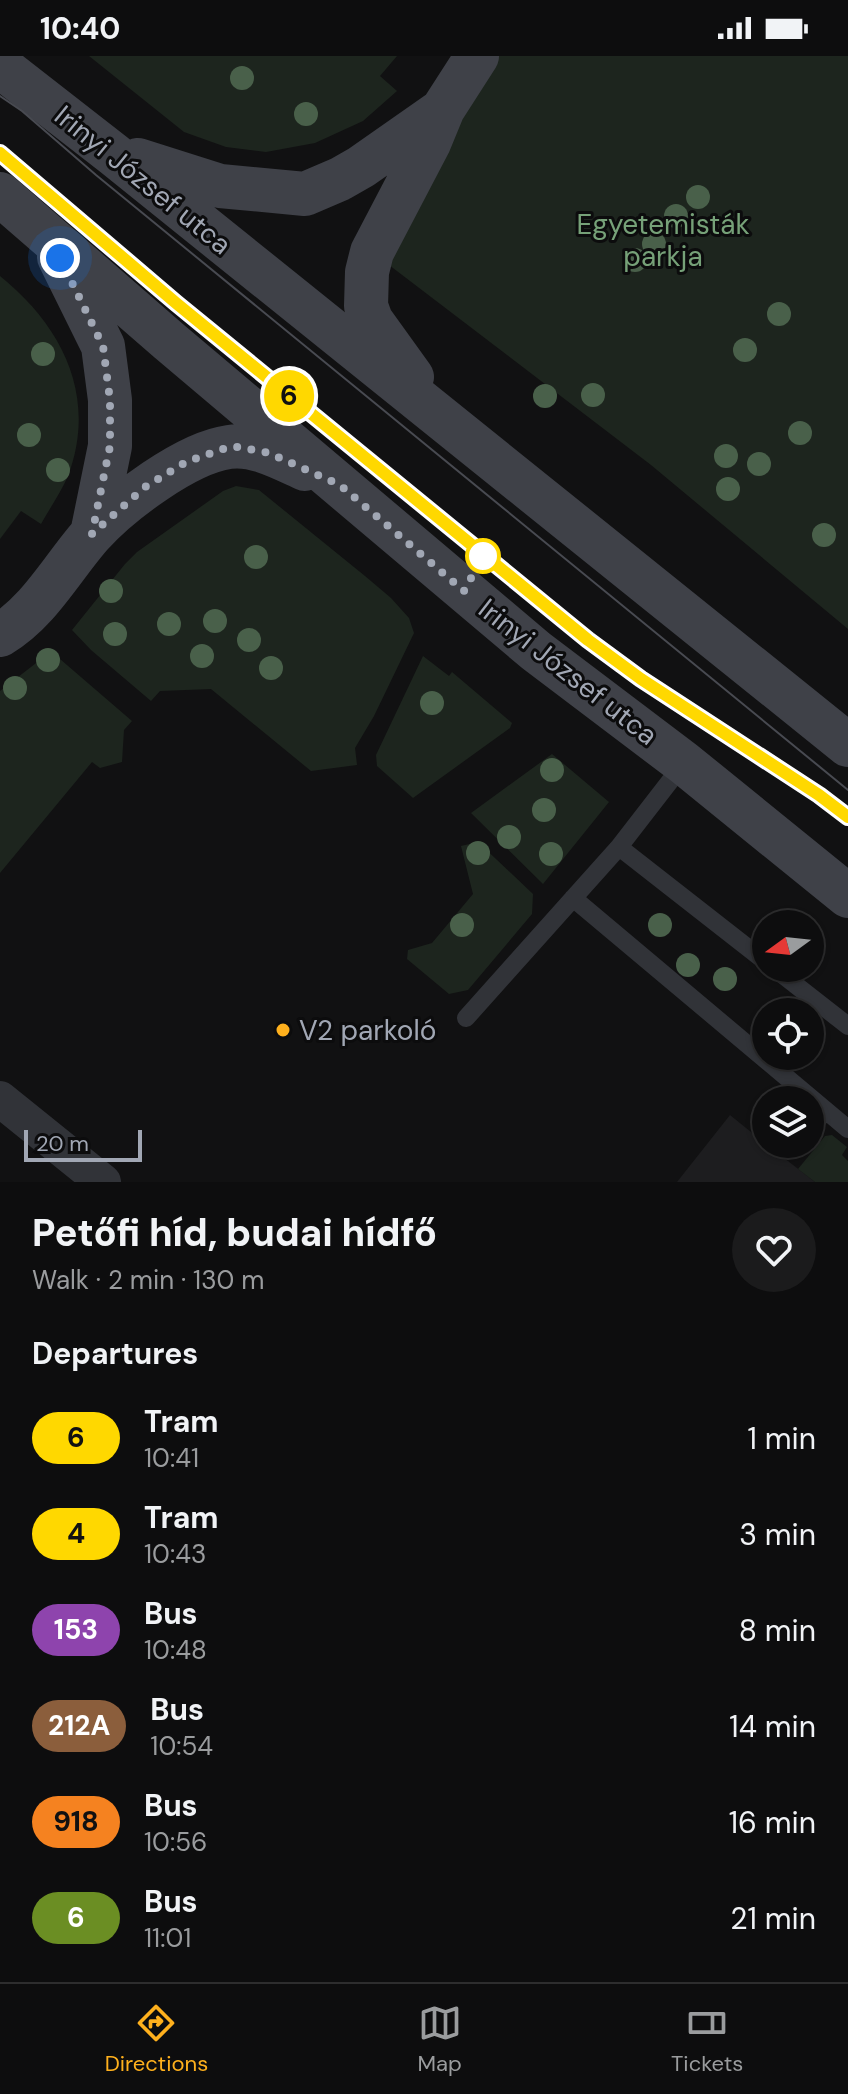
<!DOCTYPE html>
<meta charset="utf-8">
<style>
body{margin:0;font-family:"DM Sans",sans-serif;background:#1b1b1c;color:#f1f3f6;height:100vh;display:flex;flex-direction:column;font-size:30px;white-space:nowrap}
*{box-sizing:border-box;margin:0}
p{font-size:26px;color:#9a9c9e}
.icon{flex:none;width:44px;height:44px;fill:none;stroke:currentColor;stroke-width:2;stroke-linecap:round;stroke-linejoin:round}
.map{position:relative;height:1126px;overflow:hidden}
.details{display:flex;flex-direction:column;background:#0d0d0e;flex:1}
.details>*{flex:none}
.badge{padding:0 16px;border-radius:26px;font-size:28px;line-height:52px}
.needle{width:52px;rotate:255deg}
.controls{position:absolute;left:752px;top:854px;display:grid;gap:16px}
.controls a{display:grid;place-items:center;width:72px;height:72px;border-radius:50%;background:#0d0d0e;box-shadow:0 2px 6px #0004,0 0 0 2px #2d2d2e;font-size:40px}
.scale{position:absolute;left:24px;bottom:20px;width:118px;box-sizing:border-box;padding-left:8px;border:4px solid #a1a7b4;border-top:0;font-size:22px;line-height:28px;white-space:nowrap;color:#a1a7b4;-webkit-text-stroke:6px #0c0c0d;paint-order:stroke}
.you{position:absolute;width:40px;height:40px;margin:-20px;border:6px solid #fff;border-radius:50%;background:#1a73e8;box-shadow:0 0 0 12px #1a73e833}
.map>.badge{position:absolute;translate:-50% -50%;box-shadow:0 0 0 4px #fff}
h2{padding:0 32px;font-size:30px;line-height:72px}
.round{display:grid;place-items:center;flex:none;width:84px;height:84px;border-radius:42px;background:#1b1b1c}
.overview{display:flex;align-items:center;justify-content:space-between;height:136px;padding:0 32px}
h1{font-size:38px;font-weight:800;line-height:60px}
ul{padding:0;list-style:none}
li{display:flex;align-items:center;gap:24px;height:96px;padding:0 32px}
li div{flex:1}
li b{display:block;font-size:30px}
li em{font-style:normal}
li .badge{min-width:88px;font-weight:700;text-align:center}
.status{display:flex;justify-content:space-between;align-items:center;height:56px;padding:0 40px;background:#0d0d0e;direction:ltr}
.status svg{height:22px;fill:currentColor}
.tab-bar{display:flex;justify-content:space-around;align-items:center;height:112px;border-top:2px solid #2d2d2e;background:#0d0d0e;font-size:22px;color:#9a9c9e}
.tab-bar a{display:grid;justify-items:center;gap:4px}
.tab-bar .on{color:#feb01d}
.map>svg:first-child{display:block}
.built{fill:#1d1d1f}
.green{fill:#1d251e}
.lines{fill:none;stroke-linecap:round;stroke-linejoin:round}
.lane{stroke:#313338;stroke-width:18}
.street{stroke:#313338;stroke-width:36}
.secondary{stroke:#3f4148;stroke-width:44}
.tram{stroke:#484a51;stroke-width:2}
.tree{fill:#49604a}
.line-casing{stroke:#fff;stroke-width:18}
.line{stroke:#ffd800;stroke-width:12}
.walk{stroke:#a1a7b4;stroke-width:8;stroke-dasharray:0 14.4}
.stop-dot{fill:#fff;stroke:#ffd800;stroke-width:4}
.poi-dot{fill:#feb01d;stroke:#0c0c0d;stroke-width:3}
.labels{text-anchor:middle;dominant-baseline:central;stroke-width:6;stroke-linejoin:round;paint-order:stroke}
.street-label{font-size:28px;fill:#a1a7b4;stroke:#0c0c0d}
.park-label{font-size:28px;fill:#76a178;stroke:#0c0c0d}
.poi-label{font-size:28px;fill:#a1a7b4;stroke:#0c0c0d;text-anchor:start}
</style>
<div class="status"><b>10:40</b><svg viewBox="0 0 49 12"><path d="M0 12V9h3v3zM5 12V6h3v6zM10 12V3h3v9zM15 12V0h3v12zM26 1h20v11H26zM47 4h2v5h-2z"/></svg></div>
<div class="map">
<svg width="848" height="1126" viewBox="0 0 848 1126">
<rect width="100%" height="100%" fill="#111112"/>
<path class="built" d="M 730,1059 L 766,1088 L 815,1126 L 677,1126 Z"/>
<path class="green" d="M 89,0 L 397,0 L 380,20 L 397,35 L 363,65 L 315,87 L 266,96 L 226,91 L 184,76 Z
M 477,0 L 848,0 L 848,573 L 651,409 L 372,196 Z
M 0,220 C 62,270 98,340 68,420 C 61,436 50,452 41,468 L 21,455 L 0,483 Z
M 236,430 L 259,434 L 365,520 L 391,542 L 409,562 L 414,577 L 374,660 L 355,692 L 357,709 L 311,715 L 211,633 L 160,635 L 151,645 L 91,594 L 72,574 L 125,508 L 137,496 L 223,435 Z
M 49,597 L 53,597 L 132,665 L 124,674 L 122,706 L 100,712 L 92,706 L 0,817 L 0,635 Z
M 423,600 L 449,620 L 452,616 L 512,667 L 510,672 L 413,742 L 377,710 L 376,699 Z
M 552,698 L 609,746 L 543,828 L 471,757 Z
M 478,786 L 533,838 L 532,858 L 468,934 L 449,938 L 407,903 L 408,894 L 432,887 L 473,838 L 461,790 Z
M 832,1079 L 847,1091 L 842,1099 L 848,1105 L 848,1126 L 815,1126 L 798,1113 L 825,1080 Z"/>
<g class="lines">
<path class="lane" d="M 619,791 L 766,906
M 573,842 L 848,1073
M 774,912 L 848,970
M 466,962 L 619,791 L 684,707
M 810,1074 L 825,1054
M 793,1094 L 798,1088"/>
<path class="street" d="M 0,1043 L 103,1126"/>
<path class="secondary" d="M 0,10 L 113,98 L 848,689
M 138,104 L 220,130 L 305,138 L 340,123 L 361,111 L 441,55
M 0,138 L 169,285 L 536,595 L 684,707 L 848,840
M 59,201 L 103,290 L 110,344 L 110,390 L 92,478
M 412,321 L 371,264 L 366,250 L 367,216 L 372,196 L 429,87 L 443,53 L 477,0
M 0,579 C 39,556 62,512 91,479 C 120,447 186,397 229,391 C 254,387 283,403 305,413"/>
<path class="tram" d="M 0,40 L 22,55 L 96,119 L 848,734
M 0,97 L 220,283 L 588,584 L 641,623 L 819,739 L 848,761"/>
</g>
<g class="tree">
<circle cx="242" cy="22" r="12"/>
<circle cx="306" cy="58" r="12"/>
<circle cx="698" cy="141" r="12"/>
<circle cx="676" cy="160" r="12"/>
<circle cx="654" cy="188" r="12"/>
<circle cx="635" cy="204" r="12"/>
<circle cx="779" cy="258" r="12"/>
<circle cx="745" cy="294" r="12"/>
<circle cx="43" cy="298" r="12"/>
<circle cx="593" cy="339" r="12"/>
<circle cx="545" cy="340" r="12"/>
<circle cx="800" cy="377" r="12"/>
<circle cx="29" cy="379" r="12"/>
<circle cx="726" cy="400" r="12"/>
<circle cx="759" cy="408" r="12"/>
<circle cx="58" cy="414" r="12"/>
<circle cx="728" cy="433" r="12"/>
<circle cx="824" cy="479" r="12"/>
<circle cx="256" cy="501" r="12"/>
<circle cx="111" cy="535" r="12"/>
<circle cx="215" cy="565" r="12"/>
<circle cx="169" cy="568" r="12"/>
<circle cx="115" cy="578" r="12"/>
<circle cx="249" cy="584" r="12"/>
<circle cx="202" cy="600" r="12"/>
<circle cx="48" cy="604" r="12"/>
<circle cx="271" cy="612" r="12"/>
<circle cx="15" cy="632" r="12"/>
<circle cx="432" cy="647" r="12"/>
<circle cx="552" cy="714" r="12"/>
<circle cx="544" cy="754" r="12"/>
<circle cx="509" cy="781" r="12"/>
<circle cx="478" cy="797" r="12"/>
<circle cx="551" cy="798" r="12"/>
<circle cx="462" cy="869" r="12"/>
<circle cx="660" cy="869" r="12"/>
<circle cx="688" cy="909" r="12"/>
<circle cx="725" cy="923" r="12"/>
</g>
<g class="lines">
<defs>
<path id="line" d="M 0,97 L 176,247 L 588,584 L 641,623 L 819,739 L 848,761"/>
</defs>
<use href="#line" class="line-casing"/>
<use href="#line" class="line"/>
<path class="walk" d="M 60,202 L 103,290 L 110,344 L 110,390 L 92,478 L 145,431 L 186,406 L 229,391 L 239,391 L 269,397 L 340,429 L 464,535 L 483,500"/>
</g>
<circle class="stop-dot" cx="483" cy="500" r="16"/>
<circle class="poi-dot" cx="283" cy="974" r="8"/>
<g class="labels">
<g class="street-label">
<text transform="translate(143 124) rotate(39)">Irinyi József utca</text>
<text transform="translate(568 616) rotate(38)">Irinyi József utca</text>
</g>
<g class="park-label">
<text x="663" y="168">Egyetemisták<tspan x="663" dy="32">parkja</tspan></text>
</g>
<g class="poi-label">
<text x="299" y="974">V2 parkoló</text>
</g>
</g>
</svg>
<div class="controls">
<a><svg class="needle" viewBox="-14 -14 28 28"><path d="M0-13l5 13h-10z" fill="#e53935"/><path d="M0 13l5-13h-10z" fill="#9a9c9e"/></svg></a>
<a><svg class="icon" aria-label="locate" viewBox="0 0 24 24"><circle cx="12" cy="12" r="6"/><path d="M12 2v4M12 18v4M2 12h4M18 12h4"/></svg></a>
<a><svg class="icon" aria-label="layers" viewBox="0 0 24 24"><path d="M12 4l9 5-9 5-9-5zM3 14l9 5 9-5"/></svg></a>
</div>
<div class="scale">20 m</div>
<div class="you" style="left:60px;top:202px"></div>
<b class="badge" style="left:289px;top:340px;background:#ffd800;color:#111">6</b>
</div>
<section class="details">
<div class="overview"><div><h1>Petőfi híd, budai hídfő</h1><p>Walk · 2 min · 130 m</p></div><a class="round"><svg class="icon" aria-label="heart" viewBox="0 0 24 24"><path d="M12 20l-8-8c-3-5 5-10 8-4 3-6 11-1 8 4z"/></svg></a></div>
<h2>Departures</h2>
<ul>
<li><span class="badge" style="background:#ffd800;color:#111">6</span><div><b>Tram</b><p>10:41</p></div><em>1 min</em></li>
<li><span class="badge" style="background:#ffd800;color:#111">4</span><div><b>Tram</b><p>10:43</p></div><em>3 min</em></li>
<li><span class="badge" style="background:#8e44ad;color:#fff">153</span><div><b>Bus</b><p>10:48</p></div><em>8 min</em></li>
<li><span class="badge" style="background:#8b5e3c;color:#fff">212A</span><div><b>Bus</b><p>10:54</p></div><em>14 min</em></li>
<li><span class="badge" style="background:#f58220;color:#111">918</span><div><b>Bus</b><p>10:56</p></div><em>16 min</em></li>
<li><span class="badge" style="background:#6b8e23;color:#fff">6</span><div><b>Bus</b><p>11:01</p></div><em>21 min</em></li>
</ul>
</section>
<nav class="tab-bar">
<a class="on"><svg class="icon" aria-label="directions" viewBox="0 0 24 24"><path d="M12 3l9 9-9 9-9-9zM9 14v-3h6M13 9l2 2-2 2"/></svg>Directions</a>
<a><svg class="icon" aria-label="map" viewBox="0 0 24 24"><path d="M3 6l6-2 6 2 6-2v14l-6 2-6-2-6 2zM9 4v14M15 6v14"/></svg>Map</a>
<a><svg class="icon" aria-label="tickets" viewBox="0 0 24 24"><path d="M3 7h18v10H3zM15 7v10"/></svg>Tickets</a>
</nav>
